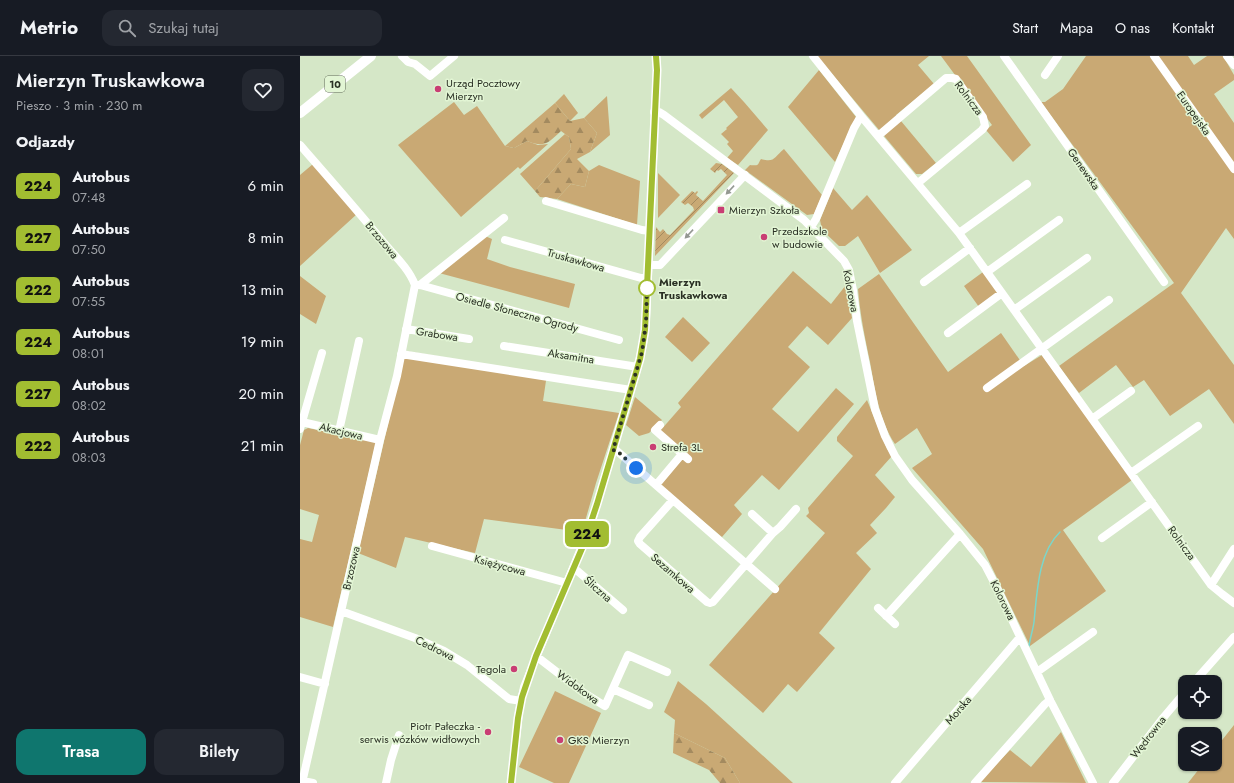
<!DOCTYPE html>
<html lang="pl">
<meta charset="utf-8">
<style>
body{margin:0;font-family:Jost,sans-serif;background:#242831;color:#f1f3f6;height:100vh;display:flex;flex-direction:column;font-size:15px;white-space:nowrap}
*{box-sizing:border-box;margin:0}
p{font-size:13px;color:#9ea1a6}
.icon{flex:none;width:22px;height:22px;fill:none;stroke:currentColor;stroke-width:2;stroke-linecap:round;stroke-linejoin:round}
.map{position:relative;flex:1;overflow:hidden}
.drawer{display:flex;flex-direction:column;background:#171b24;width:300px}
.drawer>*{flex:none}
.badge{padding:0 8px;border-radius:6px;font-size:14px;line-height:26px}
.tools{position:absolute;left:878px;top:619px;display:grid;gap:8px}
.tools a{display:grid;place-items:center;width:44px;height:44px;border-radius:8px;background:#171b24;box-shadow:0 1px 3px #0004;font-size:20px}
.you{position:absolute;width:20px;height:20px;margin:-10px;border:3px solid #fff;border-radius:50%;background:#1a73e8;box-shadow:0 0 0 6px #1a73e833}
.map>.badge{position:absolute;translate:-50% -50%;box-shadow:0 0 0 2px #fff}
h2{padding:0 16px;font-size:15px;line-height:36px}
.round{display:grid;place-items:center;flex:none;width:42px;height:42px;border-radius:12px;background:#242831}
.head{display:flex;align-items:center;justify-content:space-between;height:68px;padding:0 16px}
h1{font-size:19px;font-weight:600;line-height:30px}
.button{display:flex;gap:8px;margin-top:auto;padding:8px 16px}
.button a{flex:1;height:46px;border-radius:12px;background:#0f766e;color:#fff;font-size:16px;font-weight:600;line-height:46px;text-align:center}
.button a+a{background:#242831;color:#f1f3f6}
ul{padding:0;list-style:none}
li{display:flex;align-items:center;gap:12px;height:52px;padding:0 16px}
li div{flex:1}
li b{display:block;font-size:15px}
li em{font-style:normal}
li .badge{min-width:44px;font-weight:700;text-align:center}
header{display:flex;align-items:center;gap:24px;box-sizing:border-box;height:56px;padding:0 20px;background:#171b24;border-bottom:1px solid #363941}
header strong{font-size:19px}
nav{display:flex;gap:22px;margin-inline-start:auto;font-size:14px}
.search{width:280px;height:36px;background:#242831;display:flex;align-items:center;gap:10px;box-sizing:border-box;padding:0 14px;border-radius:12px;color:#9ea1a6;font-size:15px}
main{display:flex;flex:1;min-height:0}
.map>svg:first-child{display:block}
.grass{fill:#c9a974}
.forest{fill:url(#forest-firs)}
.garden{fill:url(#garden-furrows)}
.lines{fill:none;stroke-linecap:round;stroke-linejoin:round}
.stream{stroke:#7bd7cb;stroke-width:1.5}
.minor{stroke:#fff;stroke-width:8}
.major{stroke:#fff;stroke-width:10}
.oneway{fill:#949892}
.line-casing{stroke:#fff;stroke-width:9}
.line{stroke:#a2bd31;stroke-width:6}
.walk{stroke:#2a3024;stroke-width:4;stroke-dasharray:0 7.2}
.poi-dot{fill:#c93e74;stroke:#e2f5d4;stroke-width:1.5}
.stop-dot{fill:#fff;stroke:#a2bd31;stroke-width:2}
.labels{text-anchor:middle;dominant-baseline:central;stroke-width:3;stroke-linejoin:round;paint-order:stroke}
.shield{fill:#e2f5d4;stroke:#616b59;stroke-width:1}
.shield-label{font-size:10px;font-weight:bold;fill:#2a3024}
.poi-label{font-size:11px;fill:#2a3024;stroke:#e2f5d4;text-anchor:start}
.street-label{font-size:11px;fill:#2a3024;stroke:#e2f5d4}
.stop-label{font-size:11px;font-weight:bold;fill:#2a3024;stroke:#e2f5d4;text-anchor:start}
</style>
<header>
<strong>Metrio</strong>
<div class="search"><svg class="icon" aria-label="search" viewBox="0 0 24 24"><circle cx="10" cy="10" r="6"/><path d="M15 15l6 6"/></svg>Szukaj tutaj</div>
<nav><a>Start</a><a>Mapa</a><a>O nas</a><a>Kontakt</a></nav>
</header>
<main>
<section class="drawer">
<div class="head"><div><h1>Mierzyn Truskawkowa</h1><p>Pieszo · 3 min · 230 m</p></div><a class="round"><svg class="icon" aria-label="heart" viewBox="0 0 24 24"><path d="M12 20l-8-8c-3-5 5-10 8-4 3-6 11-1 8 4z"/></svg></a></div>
<h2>Odjazdy</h2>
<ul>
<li><span class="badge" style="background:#a2bd31;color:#111">224</span><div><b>Autobus</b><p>07:48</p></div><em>6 min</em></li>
<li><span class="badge" style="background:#a2bd31;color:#111">227</span><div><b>Autobus</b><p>07:50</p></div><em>8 min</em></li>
<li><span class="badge" style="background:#a2bd31;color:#111">222</span><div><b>Autobus</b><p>07:55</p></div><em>13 min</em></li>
<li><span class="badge" style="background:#a2bd31;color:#111">224</span><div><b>Autobus</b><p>08:01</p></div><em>19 min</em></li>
<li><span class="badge" style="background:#a2bd31;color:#111">227</span><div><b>Autobus</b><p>08:02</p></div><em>20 min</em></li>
<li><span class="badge" style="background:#a2bd31;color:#111">222</span><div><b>Autobus</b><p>08:03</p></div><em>21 min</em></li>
</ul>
<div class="button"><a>Trasa</a><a>Bilety</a></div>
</section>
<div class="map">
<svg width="934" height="727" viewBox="0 0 934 727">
<defs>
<pattern id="forest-firs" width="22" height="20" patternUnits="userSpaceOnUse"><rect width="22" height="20" fill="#c9a974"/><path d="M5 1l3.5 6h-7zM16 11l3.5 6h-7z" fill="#a38a5f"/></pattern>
<pattern id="garden-furrows" width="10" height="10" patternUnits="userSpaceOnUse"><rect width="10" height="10" fill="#c9a974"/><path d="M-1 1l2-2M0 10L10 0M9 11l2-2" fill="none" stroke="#a38a5f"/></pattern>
</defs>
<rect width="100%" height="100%" fill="#d5e7c7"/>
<path class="grass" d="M 517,0 L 629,0 L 618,9 L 634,28 L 596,59 L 636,107 L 622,118 L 616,118 Z
M 641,0 L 667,0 L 731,89 L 713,106 L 686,74 L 692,69 Z
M 786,0 L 888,0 L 894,9 L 907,0 L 923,0 L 934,19 L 934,24 L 914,38 L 934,67 L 934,183 L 926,172 L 881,237 L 934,309 L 934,368 L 909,333 L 870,360 L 844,324 L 833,331 L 816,309 L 779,337 L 759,310 L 874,227 L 741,46 L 745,46 L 763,33 Z
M 519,14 L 556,61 L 535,106 L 488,51 Z
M 431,32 L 444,46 L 468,74 L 438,109 L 427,102 L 433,95 L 427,88 L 429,86 L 421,78 L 427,73 L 426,72 L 438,61 L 424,44 L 402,63 L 399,59 Z
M 264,38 L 278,57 L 270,65 L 255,47 Z
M 307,40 L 310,79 L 290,96 L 297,77 L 284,62 Z
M 154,46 L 164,59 L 177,50 L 205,90 L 214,92 L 227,85 L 238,89 L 248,88 L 220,113 L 218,111 L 161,161 L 98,89 Z
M 265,78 L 269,81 L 271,93 L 235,135 L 220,118 Z
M 484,93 L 522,139 L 514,158 L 507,159 L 445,114 L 450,109 C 460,110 457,109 461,103 C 475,107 474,101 484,93 Z
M 13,108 L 57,158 L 0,210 L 0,119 Z
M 299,109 L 340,125 L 337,169 L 257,143 L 271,128 L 285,131 L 289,115 Z
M 358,117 L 380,139 L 358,162 Z
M 533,132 L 552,154 L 567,139 L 612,194 L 580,217 L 558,180 L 545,190 L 539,190 L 522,174 L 520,164 Z
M 185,180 L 192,183 L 187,203 L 210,211 L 275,228 L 269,252 L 139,217 Z
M 493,215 L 531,248 L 546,229 L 552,262 L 528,289 L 507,270 L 488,291 L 510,311 L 472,353 L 498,376 L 536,332 L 554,348 L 479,434 L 462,419 L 434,449 L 442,458 L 422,481 L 360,429 L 387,398 L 360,375 L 381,351 L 378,347 Z
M 683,216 L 698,237 L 679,251 L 664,230 Z
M 579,218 L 648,316 L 701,277 L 724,310 L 742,299 L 832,424 L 763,474 L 806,535 L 730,590 L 683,493 L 612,412 L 632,398 L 617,372 L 595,388 C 579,364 575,334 570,306 C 565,282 560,258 558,233 Z
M 0,220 L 26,240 L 16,268 L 0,258 Z
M 383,261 L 410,287 L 392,306 L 365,281 Z
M 105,295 L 247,318 L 243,345 L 319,357 L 296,427 L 282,476 L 184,463 L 175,497 L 105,481 L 96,512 L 58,497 Z
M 335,341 L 362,364 L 349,377 L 339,380 L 326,369 Z
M 567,344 L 587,393 L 592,400 L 575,419 L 595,441 L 586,452 L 570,469 L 577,477 L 556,497 L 571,513 L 519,577 L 535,592 L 497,636 L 488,628 L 463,657 L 409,609 L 525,477 L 506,460 L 509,457 L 508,452 L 553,400 L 537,385 L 537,381 Z
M 8,372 L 76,386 L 33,571 L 0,561 L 0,483 L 12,486 L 19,459 L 0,453 L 0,389 L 4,374 Z
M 378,625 L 406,648 L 493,727 L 440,727 L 425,702 L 374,677 L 375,664 L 364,656 Z
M 255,635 L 301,657 L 269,727 L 254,727 L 219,711 Z
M 934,669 L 934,727 L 888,727 L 903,708 L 915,708 L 915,693 Z
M 761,676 L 786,727 L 679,726 L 710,694 L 731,711 Z"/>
<path class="forest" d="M 255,47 L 270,65 L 284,62 L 297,77 L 290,96 L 277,103 L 289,115 L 285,131 L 271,128 L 257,143 L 240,141 L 235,135 L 271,93 L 269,81 L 261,75 C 248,87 245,92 227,85 L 214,92 L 205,90 Z
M 374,677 L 425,702 L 440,727 L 420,727 L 409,714 L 373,697 Z"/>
<path class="garden" d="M 416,107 L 422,108 L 434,117 L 355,200 L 356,171 L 360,176 L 363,173 L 367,178 L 370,179 L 394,154 L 393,151 L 388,147 L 385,149 L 381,146 L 392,135 L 395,137 L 397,135 L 398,136 L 396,139 L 403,145 L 427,119 L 421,113 L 418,115 L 417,114 L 415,117 L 410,113 Z"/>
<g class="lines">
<path class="stream" d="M 729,590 C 730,582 733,574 734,566 C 737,537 738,497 760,476"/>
<path class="minor" d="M 102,0 L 108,6 L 115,8 L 130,20 L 154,0
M 513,0 L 561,60 L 659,177 L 911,529 L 922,538 L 934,547
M 704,0 L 864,226
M 854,0 L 934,113
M 927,0 L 934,9
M 745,19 L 758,0
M 354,56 L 359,56 L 364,59 L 504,164 L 544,205 L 549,214 L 553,234 L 557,265 L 575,353 L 585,380 L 595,400 L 612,424 L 660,478 L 685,509 L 696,530 L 750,644 L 793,727
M 578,80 L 646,22 L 652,22 L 656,23 L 683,61 L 685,70 L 682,74 L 618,127
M 0,89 C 28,121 57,154 84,187 C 95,200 109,213 115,229 L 97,320 L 80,384 L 2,727
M 246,145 L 342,174 L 350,175
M 511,171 L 516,163 L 554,72 L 561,60
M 659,177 L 727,128
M 205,184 L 341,222 L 348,222
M 348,209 L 360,209 L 445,119
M 687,216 L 759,164
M 624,226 L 670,192
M 115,229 L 120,229 L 319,284
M 120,229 L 204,162
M 714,254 L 787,202
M 106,273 L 169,283
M 648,277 L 702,237
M 204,290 L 338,311
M 101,298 L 331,334
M 687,332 L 809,244
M 792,363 L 831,335
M 2,366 L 80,384
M 360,369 L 355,374 L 388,403
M 0,373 L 22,297
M 39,375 L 59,285
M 313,394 L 317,395 L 475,533
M 831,417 L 898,370
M 356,429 L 382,398
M 373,444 L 340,481 L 338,485 L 340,488 L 407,546 L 410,547 L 413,546 L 473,477 L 480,471 L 496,453
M 452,458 L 473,477
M 802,482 L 852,446
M 132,490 L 267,527
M 274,512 L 323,554
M 911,529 L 934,493
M 578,552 L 595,568
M 41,555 L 115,582 L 144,595 L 167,609 L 209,643 L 221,645
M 586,560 L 660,478
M 236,600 L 284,637 L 305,650 L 328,599 L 367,616
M 737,616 L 793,576
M 0,621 L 25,628
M 894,626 L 934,581
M 313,633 L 349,649
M 3,725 L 13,727
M 86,727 L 91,704 L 99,679
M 211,727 L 219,656 L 224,631 L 291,468 L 336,317 L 343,289 L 346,267 L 357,14 L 356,0
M 595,727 L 720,581
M 675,727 L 745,648 L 750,644
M 813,727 L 863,662 L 885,636"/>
<path class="major" d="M 0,57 L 71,0"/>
</g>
<defs><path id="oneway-solid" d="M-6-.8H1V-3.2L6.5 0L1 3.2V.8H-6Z"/></defs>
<g class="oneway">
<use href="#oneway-solid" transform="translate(430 134) rotate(133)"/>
<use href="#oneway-solid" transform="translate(389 178) rotate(133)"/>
</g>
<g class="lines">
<defs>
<path id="line" d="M 211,727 L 218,662 L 222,641 L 236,600 L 283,490 L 297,448 L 340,303 L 345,274 L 347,231 L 357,14 L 356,0"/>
</defs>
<use href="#line" class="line-casing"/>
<use href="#line" class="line"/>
<path class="walk" d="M 336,412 L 317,395 L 313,394 L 342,296 L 346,267 L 347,232"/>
</g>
<g class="poi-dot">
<circle cx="138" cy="33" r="4"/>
<rect x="417" y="150" width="8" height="8" rx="2"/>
<circle cx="464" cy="181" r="4"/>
<circle cx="353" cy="391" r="4"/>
<circle cx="214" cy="613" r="4"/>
<circle cx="188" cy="676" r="4"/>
<circle cx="260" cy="684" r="4"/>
</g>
<circle class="stop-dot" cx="347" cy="232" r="8"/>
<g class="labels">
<rect class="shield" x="25" y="20" width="20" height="16" rx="3"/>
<g class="shield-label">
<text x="35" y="28">10</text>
</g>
<g class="poi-label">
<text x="146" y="27">Urząd Pocztowy<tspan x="146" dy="13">Mierzyn</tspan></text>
<text x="429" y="154">Mierzyn Szkoła</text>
<text x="472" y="175">Przedszkole<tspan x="472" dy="13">w budowie</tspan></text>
<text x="361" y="391">Strefa 3L</text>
<text x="206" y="613" text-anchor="end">Tegola</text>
<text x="180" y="670" text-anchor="end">Piotr Pałeczka -<tspan x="180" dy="13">serwis wózków widłowych</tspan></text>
<text x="268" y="684">GKS Mierzyn</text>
</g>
<g class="street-label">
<text transform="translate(669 42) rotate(53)">Rolnicza</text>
<text transform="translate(894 57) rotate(55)">Europejska</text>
<text transform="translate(784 113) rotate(55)">Genewska</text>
<text transform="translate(82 184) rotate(50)">Brzozowa</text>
<text transform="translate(276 204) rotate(16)">Truskawkowa</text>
<text transform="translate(551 235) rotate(79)">Kolorowa</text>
<text transform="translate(217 256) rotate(15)">Osiedle Słoneczne Ogrody</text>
<text transform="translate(137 278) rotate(9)">Grabowa</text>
<text transform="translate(271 300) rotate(9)">Aksamitna</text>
<text transform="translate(41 375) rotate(13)">Akacjowa</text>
<text transform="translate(882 487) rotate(54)">Rolnicza</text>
<text transform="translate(200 509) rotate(15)">Księżycowa</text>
<text transform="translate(51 512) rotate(-77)">Brzozowa</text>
<text transform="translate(373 517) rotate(41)">Sezamkowa</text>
<text transform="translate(298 533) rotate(41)">Śliczna</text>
<text transform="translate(703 544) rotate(64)">Kolorowa</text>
<text transform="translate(135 592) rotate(26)">Cedrowa</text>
<text transform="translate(278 631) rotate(36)">Widokowa</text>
<text transform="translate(658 654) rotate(-49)">Morska</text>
<text transform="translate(848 681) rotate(-52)">Wędrowna</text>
</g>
<g class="stop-label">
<text x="359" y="226">Mierzyn<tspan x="359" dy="13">Truskawkowa</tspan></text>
</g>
</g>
</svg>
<div class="tools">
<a><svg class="icon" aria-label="locate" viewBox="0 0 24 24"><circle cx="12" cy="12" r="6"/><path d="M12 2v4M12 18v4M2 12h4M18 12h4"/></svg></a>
<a><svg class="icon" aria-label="layers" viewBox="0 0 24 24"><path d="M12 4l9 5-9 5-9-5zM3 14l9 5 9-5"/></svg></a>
</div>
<div class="you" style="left:336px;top:412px"></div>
<b class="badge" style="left:287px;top:478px;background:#a2bd31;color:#111">224</b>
</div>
</main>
